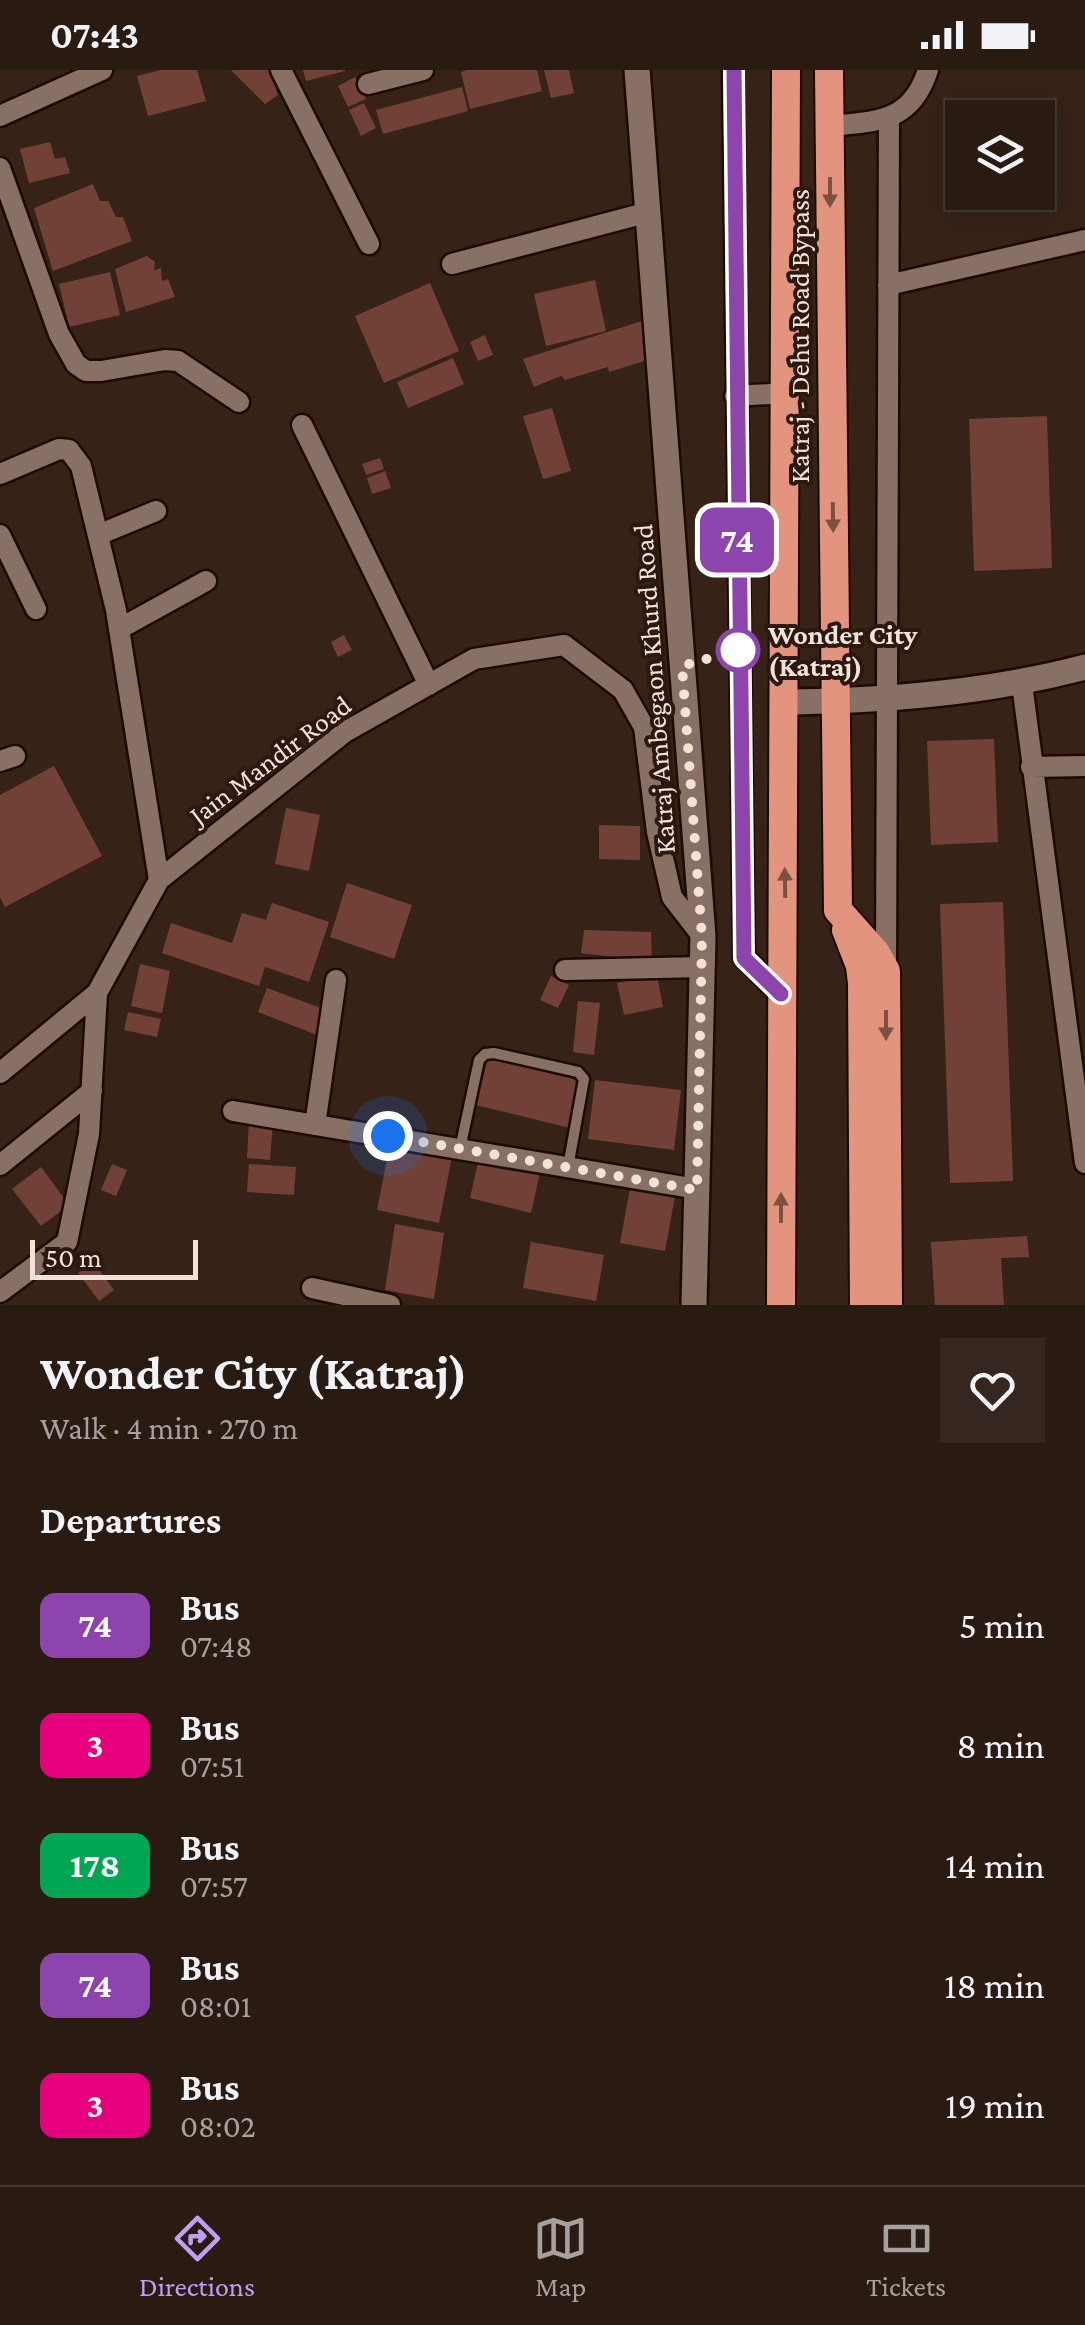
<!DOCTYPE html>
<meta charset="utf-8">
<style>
body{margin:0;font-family:"Crimson Pro",serif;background:#352720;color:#f1f3f6;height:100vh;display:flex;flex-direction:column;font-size:38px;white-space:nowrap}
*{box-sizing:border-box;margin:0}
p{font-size:32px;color:#a5a19f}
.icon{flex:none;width:55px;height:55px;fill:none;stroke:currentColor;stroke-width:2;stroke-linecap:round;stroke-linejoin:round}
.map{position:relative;height:1235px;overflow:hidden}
.panel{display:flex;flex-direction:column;background:#291a12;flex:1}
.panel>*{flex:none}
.badge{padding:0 20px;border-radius:15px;font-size:35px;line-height:65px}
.fabs{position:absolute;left:945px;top:30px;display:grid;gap:20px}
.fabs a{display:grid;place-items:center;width:110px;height:110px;border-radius:0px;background:#291a12;box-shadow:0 5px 25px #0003,0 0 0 2px #453832;font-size:50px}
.scale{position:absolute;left:30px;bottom:25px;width:168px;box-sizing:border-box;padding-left:10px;border:5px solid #f1e3dc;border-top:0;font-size:28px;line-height:35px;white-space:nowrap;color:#f1e3dc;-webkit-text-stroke:8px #2c180f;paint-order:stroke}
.you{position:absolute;width:50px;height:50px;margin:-25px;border:8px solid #fff;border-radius:50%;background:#1a73e8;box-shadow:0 0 0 15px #1a73e833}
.map>.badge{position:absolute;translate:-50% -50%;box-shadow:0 0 0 5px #fff}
h2{padding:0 40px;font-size:38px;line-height:90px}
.round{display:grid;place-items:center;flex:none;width:105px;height:105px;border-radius:0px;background:#352720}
.headline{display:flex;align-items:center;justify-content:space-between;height:170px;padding:0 40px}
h1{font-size:48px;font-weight:700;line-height:75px}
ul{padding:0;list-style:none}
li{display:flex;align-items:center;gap:30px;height:120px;padding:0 40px}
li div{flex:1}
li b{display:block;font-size:38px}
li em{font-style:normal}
li .badge{min-width:110px;font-weight:700;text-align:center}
.status{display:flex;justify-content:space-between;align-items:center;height:70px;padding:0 50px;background:#291a12;direction:ltr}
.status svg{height:28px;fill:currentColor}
.menu{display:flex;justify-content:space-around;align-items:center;height:140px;border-top:2px solid #453832;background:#291a12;font-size:28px;color:#a5a19f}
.menu a{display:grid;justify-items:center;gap:5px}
.menu .on{color:#bca0f2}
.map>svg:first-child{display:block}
.building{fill:#714138}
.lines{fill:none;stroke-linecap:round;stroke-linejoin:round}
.service-casing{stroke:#1d0b03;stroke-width:15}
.minor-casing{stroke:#1d0b03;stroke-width:25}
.tertiary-casing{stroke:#1d0b03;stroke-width:30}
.trunk-casing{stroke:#1d0b03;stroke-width:32}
.service{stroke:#897064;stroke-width:10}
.minor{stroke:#897064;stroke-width:20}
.tertiary{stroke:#897064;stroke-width:25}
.trunk{stroke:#e2947e;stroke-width:28}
.oneway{fill:#7e5041}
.line-casing{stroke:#fff;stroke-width:22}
.line{stroke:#8e44ad;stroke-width:15}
.walk{stroke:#f1e3dc;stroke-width:10;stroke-dasharray:0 18}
.stop-dot{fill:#fff;stroke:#8e44ad;stroke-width:5}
.labels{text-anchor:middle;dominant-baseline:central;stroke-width:8;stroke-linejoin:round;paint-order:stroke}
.street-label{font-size:28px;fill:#f1e3dc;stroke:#2c180f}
.stop-label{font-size:28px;font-weight:bold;fill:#f1e3dc;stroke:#2c180f;text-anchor:start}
</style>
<div class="status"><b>07:43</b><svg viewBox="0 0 49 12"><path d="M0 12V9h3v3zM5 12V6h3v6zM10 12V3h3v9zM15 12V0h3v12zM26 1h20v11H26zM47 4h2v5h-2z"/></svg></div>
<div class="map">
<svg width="1085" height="1235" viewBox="0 0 1085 1235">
<rect width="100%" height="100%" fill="#372218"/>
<path class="building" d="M 161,0 L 197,0 L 206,31 L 148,46 L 137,6 Z
M 231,0 L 269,0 L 278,25 L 265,34 Z
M 303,0 L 345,0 L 345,1 L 306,11 Z
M 468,0 L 537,0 L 542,21 L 470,39 L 461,2 Z
M 544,0 L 569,0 L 574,23 L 551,28 Z
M 355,7 L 366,29 L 348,37 L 338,16 Z
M 462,17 L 468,41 L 383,64 L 376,40 Z
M 364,33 L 376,58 L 361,66 L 349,40 Z
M 50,72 L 55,89 L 65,87 L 70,103 L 29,113 L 20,79 Z
M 93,114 L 100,131 L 108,131 L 116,147 L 123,147 L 132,171 L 53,201 L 34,138 Z
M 147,186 L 155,192 L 154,200 L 161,198 L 162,211 L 168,209 L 175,227 L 126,242 L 115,199 Z
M 110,202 L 120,245 L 69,257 L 59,214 Z
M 595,210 L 606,261 L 546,276 L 534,224 Z
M 430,213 L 459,281 L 384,313 L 355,246 Z
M 648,249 L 655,267 L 642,273 L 660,286 L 609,302 L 608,297 L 565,310 L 561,306 L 534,317 L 523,289 Z
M 485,265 L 493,285 L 478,291 L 470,272 Z
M 453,288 L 464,314 L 408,338 L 397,312 Z
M 552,338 L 571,401 L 543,409 L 523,346 Z
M 1047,346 L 1052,498 L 974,501 L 969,349 Z
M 380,388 L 384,399 L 366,405 L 362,394 Z
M 385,401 L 391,418 L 372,424 L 367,408 Z
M 344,565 L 352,580 L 338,587 L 331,572 Z
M 994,669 L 998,772 L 931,775 L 927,671 Z
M 54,696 L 102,786 L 5,837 L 0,827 L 0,725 Z
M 286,738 L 320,745 L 309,801 L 275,794 Z
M 599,755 L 640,756 L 640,790 L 599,789 Z
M 347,813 L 412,835 L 394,889 L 330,867 Z
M 1003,832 L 1013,1111 L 950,1113 L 940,834 Z
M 272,833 L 329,852 L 309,912 L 265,897 L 259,916 L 162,883 L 171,853 L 232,873 L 242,843 L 266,850 Z
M 584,860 L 651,862 L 652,892 L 581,883 Z
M 140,894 L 170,901 L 162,943 L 131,936 Z
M 657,905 L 663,937 L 624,945 L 617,913 Z
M 551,906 L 569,915 L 558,938 L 540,930 Z
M 267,918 L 326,940 L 317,965 L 258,942 Z
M 578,931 L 600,933 L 594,985 L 573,982 Z
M 128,942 L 161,949 L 157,967 L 124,960 Z
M 488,988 L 581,1011 L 570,1058 L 476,1035 Z
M 595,1010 L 681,1020 L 674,1080 L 588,1069 Z
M 249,1050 L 273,1052 L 270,1090 L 247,1088 Z
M 390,1074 L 452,1087 L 439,1153 L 377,1140 Z
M 480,1083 L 541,1098 L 531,1143 L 470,1128 Z
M 112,1094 L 127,1100 L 116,1126 L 101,1120 Z
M 249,1094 L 296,1097 L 294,1125 L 247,1122 Z
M 41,1097 L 69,1135 L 41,1156 L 12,1119 Z
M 630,1118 L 675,1126 L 665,1181 L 620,1173 Z
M 395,1154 L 444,1163 L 434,1229 L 385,1220 Z
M 1027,1166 L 1029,1187 L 1001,1188 L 1004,1235 L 935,1235 L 931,1172 Z
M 531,1172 L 604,1185 L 596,1231 L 523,1218 Z
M 93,1192 L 114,1220 L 99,1231 L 78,1203 Z"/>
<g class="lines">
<defs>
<path id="service" d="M 460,1079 L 479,990 L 485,984 L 494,983 L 578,1002 L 584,1009 L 568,1097"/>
<path id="minor" d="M 281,0 L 369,174
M 733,0 L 744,887 L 781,925
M 368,14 L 423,0
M 0,46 L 102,0
M 830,56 C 877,51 911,53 928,0
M 0,98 L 59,264 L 76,294 L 86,301 L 101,301 L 165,290 L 178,291 L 239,332
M 452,194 L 649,142
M 888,215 L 1085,170
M 735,326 L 787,323
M 302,355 L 429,615
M 0,404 L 59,379 L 69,380 L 81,396 L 116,540 L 159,810
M 0,465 L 36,539
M 98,465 L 156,441
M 119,559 L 206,511
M 1022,614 L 1085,1093
M 0,691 L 15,686
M 1031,697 L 1085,696
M 886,898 L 889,50
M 565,900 L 702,897
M 0,1003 L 97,923 L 159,810 L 345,662 L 474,589 L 564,575 L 623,620 L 644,657 L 657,762 L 672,827 L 703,867
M 233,1041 L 697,1119
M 315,1055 L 336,910
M 0,1095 L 92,1021
M 312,1218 L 390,1235
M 0,1222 L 67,1172 L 89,1064 L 97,923"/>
<path id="tertiary" d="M 637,0 L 703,867 L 694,1235
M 783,632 C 885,631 987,623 1085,597"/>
<path id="trunk" d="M 829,0 L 838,840 L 876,883 L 886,901 L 888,1235
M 846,860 L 860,896 L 862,913 L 864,1235
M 781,1235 L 786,0"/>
</defs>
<use href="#service" class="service-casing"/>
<use href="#minor" class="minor-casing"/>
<use href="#tertiary" class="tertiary-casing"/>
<use href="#trunk" class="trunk-casing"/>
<use href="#service" class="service"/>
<use href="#minor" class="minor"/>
<use href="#tertiary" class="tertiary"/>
<use href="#trunk" class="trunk"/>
</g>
<defs><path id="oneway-solid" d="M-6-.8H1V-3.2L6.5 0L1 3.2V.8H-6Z" transform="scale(2.5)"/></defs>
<g class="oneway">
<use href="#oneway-solid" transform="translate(830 122) rotate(90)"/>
<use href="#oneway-solid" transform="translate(833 447) rotate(89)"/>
<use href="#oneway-solid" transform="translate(785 813) rotate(-91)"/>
<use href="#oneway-solid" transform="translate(886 955) rotate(90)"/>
<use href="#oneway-solid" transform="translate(781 1138) rotate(-90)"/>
</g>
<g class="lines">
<defs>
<path id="line" d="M 734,0 L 744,888 L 781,924"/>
</defs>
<use href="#line" class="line-casing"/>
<use href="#line" class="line"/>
<path class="walk" d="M 388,1066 L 697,1120 L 702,867 L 682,596 L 738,580"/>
</g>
<circle class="stop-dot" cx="738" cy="580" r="20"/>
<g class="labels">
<g class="street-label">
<text transform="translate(799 266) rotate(-90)">Katraj - Dehu Road Bypass</text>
<text transform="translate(654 619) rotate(-94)">Katraj Ambegaon Khurd Road</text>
<text transform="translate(270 690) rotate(-37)">Jain Mandir Road</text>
</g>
<g class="stop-label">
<text x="768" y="564">Wonder City<tspan x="768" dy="32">(Katraj)</tspan></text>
</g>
</g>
</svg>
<div class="fabs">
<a><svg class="icon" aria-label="layers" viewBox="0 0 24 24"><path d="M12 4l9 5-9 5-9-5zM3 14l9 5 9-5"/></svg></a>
</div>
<div class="scale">50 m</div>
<div class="you" style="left:388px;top:1066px"></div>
<b class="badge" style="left:737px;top:470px;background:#8e44ad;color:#fff">74</b>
</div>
<section class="panel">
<div class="headline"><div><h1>Wonder City (Katraj)</h1><p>Walk · 4 min · 270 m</p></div><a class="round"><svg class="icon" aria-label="heart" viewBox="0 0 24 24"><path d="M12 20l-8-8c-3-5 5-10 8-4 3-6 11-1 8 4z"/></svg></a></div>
<h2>Departures</h2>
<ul>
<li><span class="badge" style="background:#8e44ad;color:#fff">74</span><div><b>Bus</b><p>07:48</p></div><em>5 min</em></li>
<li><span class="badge" style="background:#e6007e;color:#fff">3</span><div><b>Bus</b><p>07:51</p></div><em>8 min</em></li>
<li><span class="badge" style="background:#00a651;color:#fff">178</span><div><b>Bus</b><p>07:57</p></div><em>14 min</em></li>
<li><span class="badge" style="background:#8e44ad;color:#fff">74</span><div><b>Bus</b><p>08:01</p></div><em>18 min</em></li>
<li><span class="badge" style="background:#e6007e;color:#fff">3</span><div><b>Bus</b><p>08:02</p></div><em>19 min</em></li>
</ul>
</section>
<nav class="menu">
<a class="on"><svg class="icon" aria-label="directions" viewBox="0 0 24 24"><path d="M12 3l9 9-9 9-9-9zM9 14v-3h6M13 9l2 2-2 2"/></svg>Directions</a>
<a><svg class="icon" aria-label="map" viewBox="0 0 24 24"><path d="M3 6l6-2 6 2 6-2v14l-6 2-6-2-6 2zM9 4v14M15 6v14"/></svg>Map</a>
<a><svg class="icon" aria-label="tickets" viewBox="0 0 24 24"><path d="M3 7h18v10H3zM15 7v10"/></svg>Tickets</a>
</nav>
